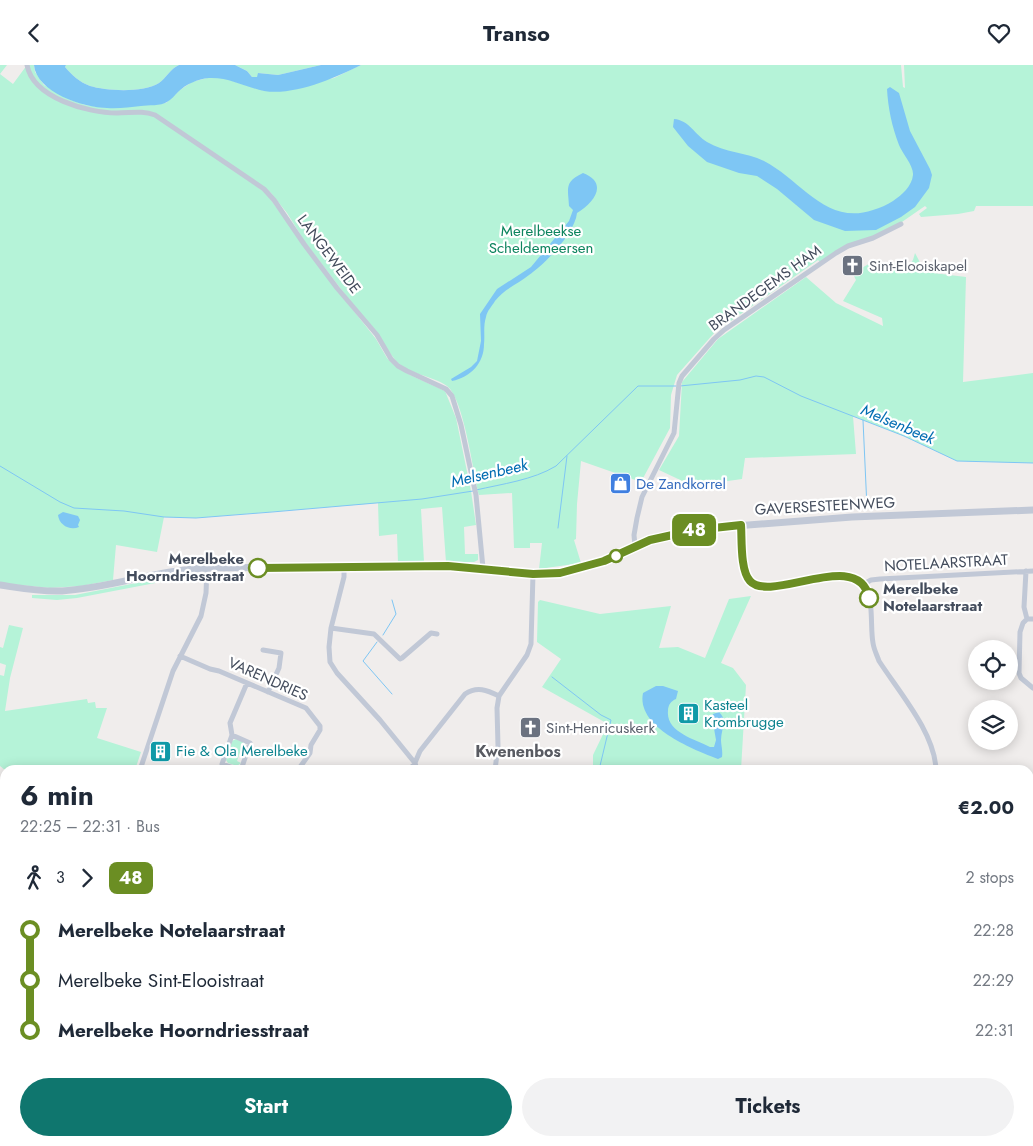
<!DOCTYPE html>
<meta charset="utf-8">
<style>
body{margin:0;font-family:Jost,sans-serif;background:#f2f2f3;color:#1f2937;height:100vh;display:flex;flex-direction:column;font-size:19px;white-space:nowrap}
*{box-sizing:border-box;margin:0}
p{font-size:16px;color:#747a83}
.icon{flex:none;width:28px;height:28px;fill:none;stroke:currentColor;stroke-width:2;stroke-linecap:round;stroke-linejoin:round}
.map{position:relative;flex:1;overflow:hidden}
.side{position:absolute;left:0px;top:700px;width:1034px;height:381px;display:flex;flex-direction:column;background:#fff;border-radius:15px 15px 0 0;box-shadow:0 2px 12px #0003}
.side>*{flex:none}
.badge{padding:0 10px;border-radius:8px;font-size:18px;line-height:32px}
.tools{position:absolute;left:968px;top:575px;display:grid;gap:10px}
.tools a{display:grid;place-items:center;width:50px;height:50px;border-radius:50%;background:#fff;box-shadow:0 2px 12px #0003;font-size:25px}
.map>.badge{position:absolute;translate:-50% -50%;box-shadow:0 0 0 2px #fff}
.legs{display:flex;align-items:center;gap:8px;height:55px;padding:0 20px;font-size:16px}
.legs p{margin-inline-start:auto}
.headline{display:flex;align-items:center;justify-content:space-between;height:85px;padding:0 20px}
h1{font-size:28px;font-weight:700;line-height:38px}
.primary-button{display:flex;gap:10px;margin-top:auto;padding:10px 20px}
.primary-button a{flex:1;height:58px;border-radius:30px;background:#0f766e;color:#fff;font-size:20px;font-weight:700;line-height:58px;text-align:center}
.primary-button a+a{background:#f2f2f3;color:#1f2937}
ul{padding:0 20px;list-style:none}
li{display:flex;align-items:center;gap:18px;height:50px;font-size:19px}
li i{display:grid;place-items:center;width:8px;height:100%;margin:0 6px;background:currentColor}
li i::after{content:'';width:12px;height:12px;margin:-6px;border:4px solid;border-radius:50%;background:#fff}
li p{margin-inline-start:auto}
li:first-child i{background:linear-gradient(#0000 50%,currentColor 0)}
li:last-child i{background:linear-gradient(currentColor 50%,#0000 0)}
header{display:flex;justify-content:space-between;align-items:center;height:65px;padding:0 20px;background:#fff;font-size:22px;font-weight:700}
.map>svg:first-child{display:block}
.green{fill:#b5f3d8}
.water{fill:#7ec6f4}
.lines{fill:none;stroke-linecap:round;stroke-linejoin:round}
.stream{stroke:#7ec6f4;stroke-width:1}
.minor{stroke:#c1c8d6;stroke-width:5}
.tertiary{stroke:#c1c8d6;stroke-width:7}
.line-1-casing{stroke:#fff;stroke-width:11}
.line-1{stroke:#6b8e23;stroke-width:8}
.stop-1-dot{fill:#fff;stroke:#6b8e23;stroke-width:2.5}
.labels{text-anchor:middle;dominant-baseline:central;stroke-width:4.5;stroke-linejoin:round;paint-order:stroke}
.park-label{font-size:15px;fill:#0d845e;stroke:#fff}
.street-label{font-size:15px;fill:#434c5c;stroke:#fff}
.worship-label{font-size:15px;fill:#5b616d;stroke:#fff;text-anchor:start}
.shop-label{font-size:15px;fill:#366cbe;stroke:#fff;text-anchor:start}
.stop-label{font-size:15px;font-weight:bold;fill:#434c5c;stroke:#fff;text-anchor:end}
.culture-label{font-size:15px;fill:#0d838f;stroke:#fff;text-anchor:start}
.water-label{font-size:16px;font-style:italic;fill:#006cb2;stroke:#fff}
.neighbourhood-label{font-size:16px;font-weight:bold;fill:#595b62;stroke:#fff}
</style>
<header><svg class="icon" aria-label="back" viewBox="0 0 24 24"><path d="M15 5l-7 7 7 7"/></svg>Transo<svg class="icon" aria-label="heart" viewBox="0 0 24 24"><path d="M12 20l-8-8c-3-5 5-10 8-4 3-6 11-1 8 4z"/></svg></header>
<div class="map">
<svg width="1033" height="1081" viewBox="0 0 1033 1081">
<rect width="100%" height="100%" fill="#f0edec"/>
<path class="green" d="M 0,0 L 7,0 L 0,9 L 13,19 L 27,0 L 34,0 L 35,7 L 44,20 L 68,34 L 85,40 L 107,43 L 166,38 L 180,25 L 192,17 L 207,13 L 223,13 L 265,26 L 334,13 L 361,0 L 901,0 L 903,22 L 905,23 L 904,0 L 1033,0 L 1033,141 L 976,141 L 974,146 L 958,149 L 921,152 L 919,149 L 927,143 L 925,141 L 899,159 L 820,197 L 818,195 L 715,267 L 677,310 L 671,330 L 670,363 L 641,417 L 581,396 L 577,439 L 576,474 L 574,475 L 581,498 L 539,504 L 542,478 L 530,478 L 530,483 L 514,483 L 512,428 L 479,430 C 473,407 464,334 447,321 C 431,310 410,310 396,296 L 305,177 L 287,148 L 271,128 L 264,122 L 256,121 L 266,128 L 330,216 L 376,274 L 387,293 L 394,300 L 410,310 L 445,326 L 456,353 L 471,426 L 476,460 L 464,462 L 465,489 L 478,489 L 478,495 L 474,497 L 446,497 L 442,442 L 421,444 L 424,497 L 398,498 L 397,469 L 379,471 L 378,438 L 196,453 L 164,452 L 157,487 L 116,480 L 113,515 L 81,521 L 50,523 L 0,518 Z
M 66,0 L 179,0 C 170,4 166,13 159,18 C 144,28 106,26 90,21 C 79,17 72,10 65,2 Z
M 235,0 L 321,0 L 278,10 L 258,8 L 258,12 L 252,12 L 247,6 Z
M 915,188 L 925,207 L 966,212 L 963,317 L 1033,308 L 1033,398 L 957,396 L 904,371 L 853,351 L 856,389 L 745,393 L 742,414 L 693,421 L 659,405 L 679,371 L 682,317 L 718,274 L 806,212 L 836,238 L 883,261 L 882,253 L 843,236 L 856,215 L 853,209 C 859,206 865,200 871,198 C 877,196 901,199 908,201 L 913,195 Z
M 196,508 L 197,510 L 77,533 L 57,535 L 32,533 L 32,530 L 75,530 L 177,510 Z
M 751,531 L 721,598 L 733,603 L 746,620 L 741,705 L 593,705 L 593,690 L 608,659 L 542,622 L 561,594 L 537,577 L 538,537 L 540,535 L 600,549 L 671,541 L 659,583 L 678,582 L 705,593 L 729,534 Z
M 9,560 L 23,563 L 10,613 L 5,646 L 87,634 L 88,638 L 95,637 L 96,643 L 107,643 L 97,673 L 141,687 L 135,705 L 5,705 L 0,701 L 0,610 L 4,611 L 6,600 L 0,598 L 0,582 L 3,583 Z
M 236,674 L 245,678 L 246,683 L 242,682 L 237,696 L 241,698 L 237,701 L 228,698 L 226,695 L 232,676 Z
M 5,832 L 5,902 L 0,906 L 0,837 Z
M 5,962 L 5,1076 L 7,1076 L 6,1081 L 0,1081 L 0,982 Z
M 501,1076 L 608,1076 L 608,1081 L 503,1081 Z
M 709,1076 L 933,1076 L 935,1081 L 675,1081 L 677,1077 L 709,1078 Z"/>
<path class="water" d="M 34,0 L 66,0 L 65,2 C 72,10 79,17 90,21 C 106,26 144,28 159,18 C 166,13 170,4 179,0 L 235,0 L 247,6 L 252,12 L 257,12 L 258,8 L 278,10 L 321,0 L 361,0 C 335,13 294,31 264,26 C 245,22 229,12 209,13 C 198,14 186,19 178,27 C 175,30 171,35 167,37 C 161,41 148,40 141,41 C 130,42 118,44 107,43 C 84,43 36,27 34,0 Z
M 890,22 L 899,28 L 910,66 L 930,104 L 932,110 L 929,123 L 915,142 L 901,152 L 876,165 L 845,166 L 814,155 L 777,124 L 757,111 L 739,108 L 707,97 L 688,81 L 673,62 L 674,54 C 689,55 695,70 707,77 C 725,88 746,87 764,96 C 801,115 826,161 873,145 C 880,143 887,140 893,136 C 902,130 912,121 913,110 C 914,101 902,88 899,80 C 892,62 888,43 887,24 Z
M 583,108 C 609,118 594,138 577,148 C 575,168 545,199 529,210 C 518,219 504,224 495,236 C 492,241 487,246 486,252 C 483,261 485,270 484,279 C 484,298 471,312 452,316 L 451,314 L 471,302 L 477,296 L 481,276 L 480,249 L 497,224 L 531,202 L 569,156 L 573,145 L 569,141 C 568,123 564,117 583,108 Z
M 63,447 L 78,451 L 80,455 L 78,460 L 79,462 C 70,466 59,460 58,450 Z
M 656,621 L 663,621 L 678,626 L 676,634 C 671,636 668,640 668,646 C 666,667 694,674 710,682 L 714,682 L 716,675 L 712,652 L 713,649 L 719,647 C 728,655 721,664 721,675 C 721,680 723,686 722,692 L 718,694 C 692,684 636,662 643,628 Z"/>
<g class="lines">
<path class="stream" d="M 680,321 L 740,315 L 756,311 L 764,312 L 801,331 L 904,371 L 957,396 L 1033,398
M 863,355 L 867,443
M 0,401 L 60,437 L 74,443 L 124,446 L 164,452 L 196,453 L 272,447 L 422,434 L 473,426
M 476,425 C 502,419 533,415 556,401 L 638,321 L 676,321
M 558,463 L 567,391
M 383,570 L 396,549 L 392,535
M 377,577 L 363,596 L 392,629
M 552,612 L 601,650 L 611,655 L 599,705
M 836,1076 L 838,1081"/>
<path class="minor" d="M 27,0 C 33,33 88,48 117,48 C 131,48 142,45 155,50 L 264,124 L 274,135 L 304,179 L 337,223 L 377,270 L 391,294 L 398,301 L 407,306 L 446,324 L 452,331 L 461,360 L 476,430 L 483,503
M 741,459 C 742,475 740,494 745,509 C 760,546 838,488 865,522 C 874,534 870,563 873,578 C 874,585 877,590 879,596 C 899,627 935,668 936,705
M 635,481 L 634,470 L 637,453 L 642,432 L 674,368 L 679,318 L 682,311 L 714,274 L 724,265 L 836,188 L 848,181 L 873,173 L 901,159
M 344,502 L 344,512 L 331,563 L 329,582 L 330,597 L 337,608 L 380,655 L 415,698 L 417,705
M 1026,506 L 1024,542 L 1027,554
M 862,520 L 871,515 L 880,514 L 1033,506
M 1033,554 L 1027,554 L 1023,558 L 1020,567 L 1019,608 L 1021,613 L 1033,623
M 331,563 L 374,569 L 400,594 L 402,593 L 431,568 L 437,569
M 263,585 L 281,588 L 279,603 L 268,627
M 180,591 L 210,604 L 219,606 L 306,643 L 320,661 L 320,665 L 311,680 L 310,688 L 298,705
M 232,670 L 250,678 L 241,705
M 140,705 L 173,606 L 201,551 L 206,528 L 207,503
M 240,705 L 222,699 L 232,670 L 230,658 L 247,618
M 408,705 L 414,700 L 420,686 L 465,629 C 477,621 487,625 499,631
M 495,705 L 498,681 L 497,643 L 499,631 L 527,590 L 531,579 L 533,509
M 1033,839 L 1030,854 L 1033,860
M 1033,948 L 1033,956
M 1029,1054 L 1033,1057
M 455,1076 L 457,1081
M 85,1078 L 90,1076
M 120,1081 L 121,1076
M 260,1081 L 262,1076
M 359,1081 L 363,1076
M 671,1081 L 672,1076"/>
<path class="tertiary" d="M 0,520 C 20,523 41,527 62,526 C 111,523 157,505 207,503 L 448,501 L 545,509 L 560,508 L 592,501 L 650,475 L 710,463 L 852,452 L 1033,445"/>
</g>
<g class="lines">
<defs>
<path id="line-1" d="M 258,503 L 448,501 L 533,509 L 560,508 L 604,496 L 650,475 L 695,465 L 741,460 C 742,474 740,505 750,516 C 771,539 859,482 869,533"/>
</defs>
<use href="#line-1" class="line-1-casing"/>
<use href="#line-1" class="line-1"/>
</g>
<defs>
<symbol id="church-square" viewBox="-11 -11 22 22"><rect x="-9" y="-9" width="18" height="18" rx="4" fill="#6b7280" stroke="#fff"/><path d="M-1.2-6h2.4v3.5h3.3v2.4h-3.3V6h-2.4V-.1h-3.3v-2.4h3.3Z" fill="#fff"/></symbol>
<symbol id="shop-square" viewBox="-11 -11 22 22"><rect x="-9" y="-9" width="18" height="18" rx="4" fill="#3f7fe0" stroke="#fff"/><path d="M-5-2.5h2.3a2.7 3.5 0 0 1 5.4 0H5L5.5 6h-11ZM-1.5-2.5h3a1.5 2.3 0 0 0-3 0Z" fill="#fff"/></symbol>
<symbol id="building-square" viewBox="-11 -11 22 22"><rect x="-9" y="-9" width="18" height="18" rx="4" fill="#0f9aa8" stroke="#fff"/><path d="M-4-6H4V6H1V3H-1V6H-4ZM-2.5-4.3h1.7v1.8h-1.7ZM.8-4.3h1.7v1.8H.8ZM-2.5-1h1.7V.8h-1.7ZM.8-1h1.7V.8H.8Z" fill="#fff"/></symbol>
</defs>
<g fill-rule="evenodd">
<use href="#church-square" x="840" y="188" width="25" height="25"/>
<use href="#shop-square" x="608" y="406" width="25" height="25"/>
<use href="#building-square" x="676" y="636" width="25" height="25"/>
<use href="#church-square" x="518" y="650" width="25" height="25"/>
<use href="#building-square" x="148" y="674" width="25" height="25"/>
</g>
<g class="stop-1-dot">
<circle cx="616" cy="491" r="6"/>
<circle cx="258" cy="503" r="9"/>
<circle cx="869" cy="533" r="9"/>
</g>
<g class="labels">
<g class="park-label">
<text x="541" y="166">Merelbeekse<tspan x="541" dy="17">Scheldemeersen</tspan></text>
</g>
<g class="street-label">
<text transform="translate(329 189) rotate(53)">LANGEWEIDE</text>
<text transform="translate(765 223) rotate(-36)">BRANDEGEMS HAM</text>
<text transform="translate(825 441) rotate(-3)">GAVERSESTEENWEG</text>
<text transform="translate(946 498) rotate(-3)">NOTELAARSTRAAT</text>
<text transform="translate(268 614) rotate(24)">VARENDRIES</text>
</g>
<g class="worship-label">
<text x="869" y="201">Sint-Elooiskapel</text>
<text x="546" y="663">Sint-Henricuskerk</text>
</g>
<g class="shop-label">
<text x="636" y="419">De Zandkorrel</text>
</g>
<g class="stop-label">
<text x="244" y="494">Merelbeke<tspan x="244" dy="17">Hoorndriesstraat</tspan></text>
<text x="883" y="524" text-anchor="start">Merelbeke<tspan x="883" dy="17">Notelaarstraat</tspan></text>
</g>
<g class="culture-label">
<text x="704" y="640">Kasteel<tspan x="704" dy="17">Krombrugge</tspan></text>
<text x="176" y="686">Fie &amp; Ola Merelbeke</text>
</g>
<g class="water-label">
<text transform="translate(898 359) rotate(23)">Melsenbeek</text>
<text transform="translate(489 408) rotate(-13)">Melsenbeek</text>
</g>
<g class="neighbourhood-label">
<text x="518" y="686">Kwenenbos</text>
</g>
</g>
</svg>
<div class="tools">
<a><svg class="icon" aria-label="locate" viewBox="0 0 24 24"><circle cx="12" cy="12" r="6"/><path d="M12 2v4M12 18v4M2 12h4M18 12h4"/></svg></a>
<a><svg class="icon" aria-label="layers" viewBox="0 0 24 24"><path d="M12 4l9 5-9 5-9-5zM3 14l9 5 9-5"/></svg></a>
</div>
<b class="badge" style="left:694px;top:465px;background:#6b8e23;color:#fff">48</b>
<section class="side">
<div class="headline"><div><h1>6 min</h1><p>22:25 – 22:31 · Bus</p></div><b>€2.00</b></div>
<div class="legs"><svg class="icon" aria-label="walk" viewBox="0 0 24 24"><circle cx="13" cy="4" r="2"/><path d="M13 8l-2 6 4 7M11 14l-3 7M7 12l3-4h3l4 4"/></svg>3<svg class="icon" aria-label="forward" viewBox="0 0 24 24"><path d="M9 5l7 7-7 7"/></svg><b class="badge" style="background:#6b8e23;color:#fff">48</b><p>2 stops</p></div>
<ul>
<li><i style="color:#6b8e23"></i><b>Merelbeke Notelaarstraat</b><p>22:28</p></li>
<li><i style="color:#6b8e23"></i><span>Merelbeke Sint-Elooistraat</span><p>22:29</p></li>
<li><i style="color:#6b8e23"></i><b>Merelbeke Hoorndriesstraat</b><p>22:31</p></li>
</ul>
<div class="primary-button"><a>Start</a><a>Tickets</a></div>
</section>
</div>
